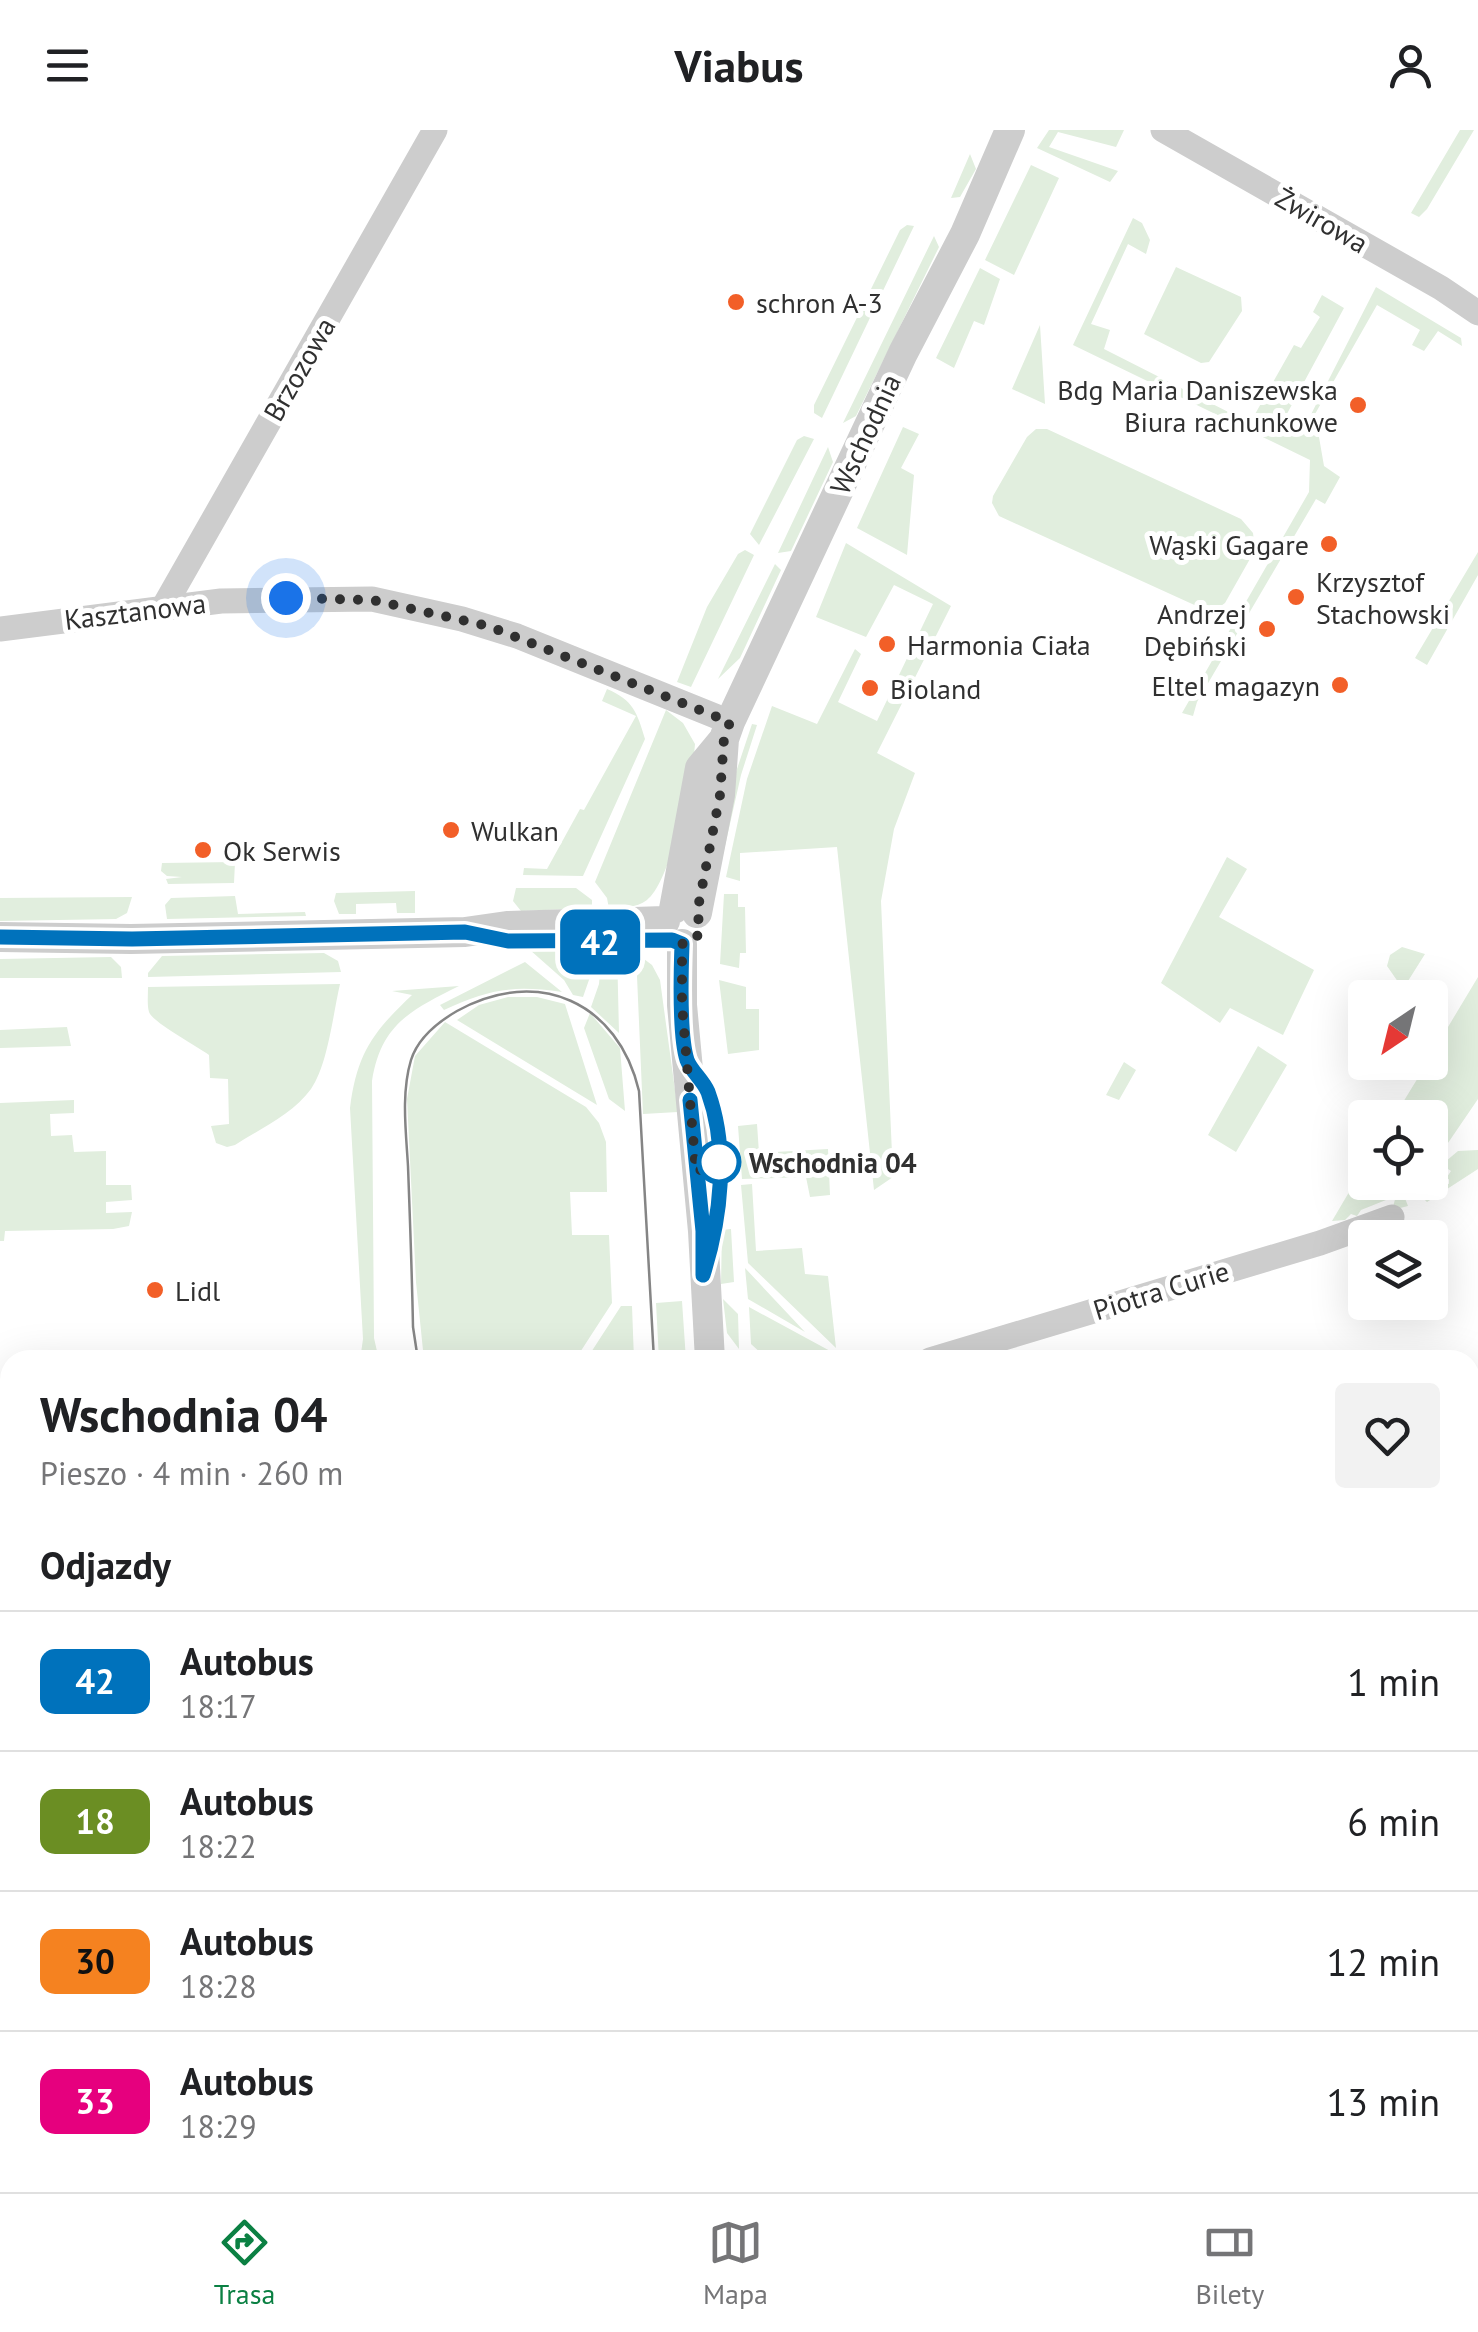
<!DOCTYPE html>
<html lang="pl">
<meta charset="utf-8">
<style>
body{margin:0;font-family:"PT Sans",sans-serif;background:#f2f2f2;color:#202124;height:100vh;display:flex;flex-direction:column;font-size:38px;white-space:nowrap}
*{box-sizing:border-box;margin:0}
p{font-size:32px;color:#757577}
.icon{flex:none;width:55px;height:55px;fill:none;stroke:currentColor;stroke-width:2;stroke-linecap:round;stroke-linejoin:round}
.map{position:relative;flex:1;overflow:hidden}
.sheet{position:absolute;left:0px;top:1220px;width:1480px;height:842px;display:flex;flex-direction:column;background:#fff;border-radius:30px 30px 0 0;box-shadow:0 10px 40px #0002}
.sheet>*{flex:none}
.badge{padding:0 20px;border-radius:15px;font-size:35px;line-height:65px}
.needle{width:65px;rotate:215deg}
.fabs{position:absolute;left:1348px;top:850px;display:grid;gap:20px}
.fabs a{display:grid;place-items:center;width:100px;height:100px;border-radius:10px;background:#fff;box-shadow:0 10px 40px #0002;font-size:50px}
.you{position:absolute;width:50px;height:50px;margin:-25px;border:8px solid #fff;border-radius:50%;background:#1a73e8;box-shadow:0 0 0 15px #1a73e833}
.map>.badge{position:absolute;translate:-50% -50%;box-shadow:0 0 0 5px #fff}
h2{padding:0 40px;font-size:38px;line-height:90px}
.round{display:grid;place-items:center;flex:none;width:105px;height:105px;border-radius:10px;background:#f2f2f2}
.summary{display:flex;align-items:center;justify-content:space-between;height:170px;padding:0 40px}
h1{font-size:48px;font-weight:600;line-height:75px}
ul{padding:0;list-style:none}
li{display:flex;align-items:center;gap:30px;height:140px;padding:0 40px;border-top:2px solid #e0e0e0}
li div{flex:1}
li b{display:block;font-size:38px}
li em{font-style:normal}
li .badge{min-width:110px;font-weight:700;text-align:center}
header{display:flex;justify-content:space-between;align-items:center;height:130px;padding:0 40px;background:#fff;font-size:45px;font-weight:600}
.tabs{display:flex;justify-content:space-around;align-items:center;height:140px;border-top:2px solid #e0e0e0;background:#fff;font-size:28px;color:#757577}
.tabs a{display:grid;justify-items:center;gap:5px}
.tabs .active{color:#0b8043}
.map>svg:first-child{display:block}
.green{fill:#e1eede}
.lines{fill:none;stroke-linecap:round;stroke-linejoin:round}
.river{stroke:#c9d3ef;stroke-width:42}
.minor{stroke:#cdcdcd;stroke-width:25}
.tertiary{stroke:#cdcdcd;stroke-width:30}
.tram{stroke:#858585;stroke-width:2.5}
.line-casing{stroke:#fff;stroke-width:22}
.line{stroke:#0072bc;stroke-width:15}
.walk{stroke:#303030;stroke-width:10;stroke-dasharray:0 18}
.poi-dot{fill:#f25f28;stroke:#fff;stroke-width:4}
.stop-dot{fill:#fff;stroke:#0072bc;stroke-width:5}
.labels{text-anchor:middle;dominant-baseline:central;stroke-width:10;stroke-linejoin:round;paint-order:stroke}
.street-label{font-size:28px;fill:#303030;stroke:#fff}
.poi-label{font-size:28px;fill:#303030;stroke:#fff;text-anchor:start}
.stop-label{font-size:28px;font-weight:bold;fill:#303030;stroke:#fff;text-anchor:start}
</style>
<header><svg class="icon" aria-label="menu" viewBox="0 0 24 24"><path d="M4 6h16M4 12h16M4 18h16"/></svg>Viabus<svg class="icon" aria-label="person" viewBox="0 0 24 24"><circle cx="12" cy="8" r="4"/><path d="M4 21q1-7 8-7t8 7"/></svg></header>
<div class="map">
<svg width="1478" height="2062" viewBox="0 0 1478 2062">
<rect width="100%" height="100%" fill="#fff"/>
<path class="green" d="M 1049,0 L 1124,0 L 1116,17 L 1058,2 L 1049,17 L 1118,41 L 1110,52 L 1037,18 Z
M 1460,0 L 1474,0 L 1427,79 L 1419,87 L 1411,83 Z
M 970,24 L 976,39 L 960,67 L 951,68 Z
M 1031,35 L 1059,48 L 1014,145 L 985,130 Z
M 1133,88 L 1142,93 L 1150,110 L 1146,124 L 1128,114 L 1091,194 L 1110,200 L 1104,219 L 1250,293 L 1294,215 L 1301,218 L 1320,187 L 1313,182 L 1322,165 L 1344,178 L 1282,293 L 1302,302 L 1376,157 L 1461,208 L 1462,216 L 1438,201 L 1424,221 L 1412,215 L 1420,200 L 1377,175 L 1315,284 L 1324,336 L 1340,347 L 1325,374 L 1316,369 L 1197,572 L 1193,586 L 1182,583 L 1309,362 L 1310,330 L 1073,215 Z
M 907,95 L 914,96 L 822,288 L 814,283 L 814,275 L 900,100 Z
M 934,106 L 939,117 L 856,286 L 843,293 Z
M 1176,137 L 1241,167 L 1242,181 L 1209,232 L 1201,233 L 1144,204 Z
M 980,138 L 1000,149 L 984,195 L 974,191 L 954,238 L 936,228 Z
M 1040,195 L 1045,274 L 1012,259 Z
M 903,297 L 919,304 L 901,338 L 914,345 L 907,425 L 857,398 Z
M 1036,299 L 1047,299 L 1241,389 L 1253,403 L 1255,420 L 1225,473 L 1218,478 L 1201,478 L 999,386 L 992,373 L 993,366 L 1027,307 Z
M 804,306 L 814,309 L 759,415 L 750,404 L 797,310 Z
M 828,317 L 833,332 L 791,421 L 778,423 Z
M 846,413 L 951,476 L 877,623 L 915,643 L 894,699 L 881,771 L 893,1047 L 874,1060 L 837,717 L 740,723 L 740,751 L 726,747 L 747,649 L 772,576 L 817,594 L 855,519 L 861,524 L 838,572 L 877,591 L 933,474 L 894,455 L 866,507 L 816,487 Z
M 745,420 L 754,425 L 691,557 L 677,552 L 707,477 L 738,424 Z
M 1478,422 L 1478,445 L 1427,535 L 1415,528 Z
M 775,434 L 781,440 L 740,528 L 718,549 Z
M 607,559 C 633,570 637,582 645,609 L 583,746 L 523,745 L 524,738 L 547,739 L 580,679 L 584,680 L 636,586 L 602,571 Z
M 666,580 L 683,593 L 695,614 C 693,646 671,752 647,770 C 636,778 622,778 609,779 L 607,768 L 595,752 Z
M 752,594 L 757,595 L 741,645 L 718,747 L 736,642 Z
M 1227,727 L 1247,739 L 1219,787 L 1314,840 L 1283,905 L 1230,878 L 1220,893 L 1161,853 Z
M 235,732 L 234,753 L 168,754 L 166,749 L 182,747 L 167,746 L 161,741 L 162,733 Z
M 516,758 L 576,758 L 592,770 L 592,778 L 521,781 L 513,771 Z
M 415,761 L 415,783 L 397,783 L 396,773 L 356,774 L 356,784 L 339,784 L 334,771 L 336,763 Z
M 724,764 L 738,764 L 738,777 L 745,777 L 746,823 L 740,823 L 739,838 L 720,834 Z
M 235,766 L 238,784 L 305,782 L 306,786 L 167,789 L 165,775 L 171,768 Z
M 132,767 L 127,783 L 116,789 L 0,791 L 0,768 Z
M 1402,817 L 1425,824 L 1403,859 L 1387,836 L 1390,825 Z
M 593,818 L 590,847 L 583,867 L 573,865 L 564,850 L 530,820 Z
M 602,818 L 617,819 L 619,903 L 591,877 L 599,854 Z
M 324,823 L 338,831 L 341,842 L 148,847 L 148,843 L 162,826 Z
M 636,823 L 652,835 L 660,850 L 678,982 L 643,984 Z
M 111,827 L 121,837 L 122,848 L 0,848 L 0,829 Z
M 525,832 L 562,862 C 513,855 489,859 444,880 L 440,875 Z
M 1478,847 L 1478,969 L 1435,1032 L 1439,1037 L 1458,1021 L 1478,1020 L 1478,1039 L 1427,1072 L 1418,1063 L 1435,1061 L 1434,1057 L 1440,1060 L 1445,1053 L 1449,1054 L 1449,1049 L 1445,1050 L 1451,1041 L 1448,1039 L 1442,1044 L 1438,1040 L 1437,1050 L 1430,1047 L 1430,988 L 1394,987 L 1427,933 L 1430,932 L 1430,927 Z
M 719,850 L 746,857 L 746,879 L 759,879 L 759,920 L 728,924 Z
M 340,854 C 333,884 328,934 311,959 C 293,984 260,999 235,1015 L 227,1017 L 216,1013 L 211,996 L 229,994 L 228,949 L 210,948 L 209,925 C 197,916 152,892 149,882 C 147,875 148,865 148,857 Z
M 459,856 C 411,880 381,894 372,951 L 374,1208 L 379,1230 L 360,1230 L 363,1209 L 350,978 C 357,923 373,902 412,865 L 392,861 Z
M 508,867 L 537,867 L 565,874 L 597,975 L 457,890 L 479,875 Z
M 590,883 L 620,918 L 625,981 L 609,969 L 584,898 Z
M 445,892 L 586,977 L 599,993 L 606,1012 L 607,1062 L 570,1062 L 572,1105 L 609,1105 L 612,1173 L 575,1230 L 424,1230 L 416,1152 L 407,969 L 415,926 Z
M 67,897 L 71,916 L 0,918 L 0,900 Z
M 1258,916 L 1287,935 L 1236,1022 L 1208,1005 Z
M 1124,932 L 1136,940 L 1119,970 L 1106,965 Z
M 74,970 L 74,983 L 50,984 L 51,1006 L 72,1005 L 74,1022 L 106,1021 L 106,1055 L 131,1055 L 132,1070 L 106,1072 L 106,1083 L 132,1082 L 129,1096 L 113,1099 L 5,1101 L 4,1111 L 0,1111 L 0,973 Z
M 757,994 L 759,1023 L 828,1019 L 830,1065 L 810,1067 L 806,1047 L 742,1049 L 738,996 Z
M 1365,1035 L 1365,1052 L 1393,1053 L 1388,1059 L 1401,1058 L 1408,1076 L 1392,1080 L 1396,1066 L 1361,1080 L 1357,1086 L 1351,1084 L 1345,1090 L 1332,1091 Z
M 752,1054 L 756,1121 L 802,1118 L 805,1144 L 828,1146 L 836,1218 L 748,1133 L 741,1055 Z
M 731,1099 L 734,1152 L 721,1154 L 722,1100 Z
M 745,1138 L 805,1202 L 748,1169 Z
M 723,1169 L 738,1184 L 739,1219 L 727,1203 Z
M 682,1171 L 686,1230 L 659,1230 L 656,1173 Z
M 621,1176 L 632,1176 L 634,1230 L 586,1230 Z
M 749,1177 L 832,1222 L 763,1225 L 751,1214 Z
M 0,1382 L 10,1383 L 10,1457 L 0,1456 Z
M 0,1470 L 10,1471 L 10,1719 L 0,1721 Z
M 1478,1682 L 1478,1768 L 1470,1763 L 1470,1698 Z
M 10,1797 L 10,1854 L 2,1847 L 0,1799 Z
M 1478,1930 L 1478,1981 L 1470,1983 L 1470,1931 Z
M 349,2052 L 418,2052 L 418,2053 L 405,2062 L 336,2062 Z
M 150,2053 L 205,2053 L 210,2062 L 156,2062 Z
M 1125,2053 L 1236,2053 C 1202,2061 1155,2062 1125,2053 Z"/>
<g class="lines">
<path class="river" d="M 1114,2052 L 1128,2062"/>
<path class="minor" d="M 1163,0 L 1441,158 L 1478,183
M 163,478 L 435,0
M 0,499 L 221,471 L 372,469 L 462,489 L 517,506 L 730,592
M 930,1230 L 1320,1113 L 1392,1087"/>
<path class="tertiary" d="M 674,779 L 700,638 L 724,609
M 697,783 L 720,665 L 724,609 L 730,592 L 903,223 L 965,104 L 1010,0
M 0,807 L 131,809 L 465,802 L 507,796 L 665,791
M 682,814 L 682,875 L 703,1101 L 710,1230
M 1470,1537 L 1478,1535
M 0,1768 L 10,1766"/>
<path class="tram" d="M 418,1230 L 413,1197 C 412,1143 410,1090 408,1036 C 406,1002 401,963 411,930 C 418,908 438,892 457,881 C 538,836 618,872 639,961 L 654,1230
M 1470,1518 L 1478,1516
M 0,1733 L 10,1731"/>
</g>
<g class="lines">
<defs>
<path id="line" d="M 0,807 L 132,809 L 465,802 L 508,811 L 672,810 L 682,814 C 681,842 679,905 687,930 C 691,941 703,950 708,962 C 729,1020 721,1088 703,1145 L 703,1101 L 690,970"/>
</defs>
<use href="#line" class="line-casing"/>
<use href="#line" class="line"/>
<path class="walk" d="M 286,468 L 372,470 L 488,496 L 730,592 L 724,608 L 720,665 L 697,783 L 701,800 L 694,811 L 682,814 L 682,875 L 696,1042 L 719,1032"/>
</g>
<g class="poi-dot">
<circle cx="736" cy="172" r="10"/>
<circle cx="1358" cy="275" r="10"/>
<circle cx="1329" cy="414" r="10"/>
<circle cx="1296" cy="467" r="10"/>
<circle cx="1267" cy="499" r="10"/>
<circle cx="887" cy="514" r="10"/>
<circle cx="1340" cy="555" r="10"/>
<circle cx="870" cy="558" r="10"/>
<circle cx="451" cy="700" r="10"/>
<circle cx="203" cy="720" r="10"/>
<circle cx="155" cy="1160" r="10"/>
</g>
<circle class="stop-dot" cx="719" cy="1032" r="20"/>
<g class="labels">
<g class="street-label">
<text transform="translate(1322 90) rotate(30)">Żwirowa</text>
<text transform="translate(299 239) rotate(-60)">Brzozowa</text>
<text transform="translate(865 304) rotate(-65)">Wschodnia</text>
<text transform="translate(135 481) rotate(-7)">Kasztanowa</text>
<text transform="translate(1161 1160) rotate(-17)">Piotra Curie</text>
</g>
<g class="poi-label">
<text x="756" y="172">schron A-3</text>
<text x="1338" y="259" text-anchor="end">Bdg Maria Daniszewska<tspan x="1338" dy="32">Biura rachunkowe</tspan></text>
<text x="1309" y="414" text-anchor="end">Wąski Gagare</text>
<text x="1316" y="451">Krzysztof<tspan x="1316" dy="32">Stachowski</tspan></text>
<text x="1247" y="483" text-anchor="end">Andrzej<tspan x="1247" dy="32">Dębiński</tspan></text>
<text x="907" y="514">Harmonia Ciała</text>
<text x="1320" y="555" text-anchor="end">Eltel magazyn</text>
<text x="890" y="558">Bioland</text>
<text x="471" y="700">Wulkan</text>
<text x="223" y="720">Ok Serwis</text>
<text x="175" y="1160">Lidl</text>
</g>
<g class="stop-label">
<text x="749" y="1032">Wschodnia 04</text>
</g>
</g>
</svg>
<div class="fabs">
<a><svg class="needle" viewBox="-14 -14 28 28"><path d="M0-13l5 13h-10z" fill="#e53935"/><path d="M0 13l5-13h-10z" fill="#757577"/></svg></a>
<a><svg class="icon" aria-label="locate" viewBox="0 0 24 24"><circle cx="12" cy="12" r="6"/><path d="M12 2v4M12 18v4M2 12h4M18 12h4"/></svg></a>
<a><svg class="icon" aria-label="layers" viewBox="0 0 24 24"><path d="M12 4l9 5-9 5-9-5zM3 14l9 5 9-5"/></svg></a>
</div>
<div class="you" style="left:286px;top:468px"></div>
<b class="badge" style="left:600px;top:812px;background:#0072bc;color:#fff">42</b>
<section class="sheet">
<div class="summary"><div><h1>Wschodnia 04</h1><p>Pieszo · 4 min · 260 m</p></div><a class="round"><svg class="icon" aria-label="heart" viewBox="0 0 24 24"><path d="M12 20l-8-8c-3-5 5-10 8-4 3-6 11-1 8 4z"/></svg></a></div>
<h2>Odjazdy</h2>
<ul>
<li><span class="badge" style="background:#0072bc;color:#fff">42</span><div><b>Autobus</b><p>18:17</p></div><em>1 min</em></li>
<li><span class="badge" style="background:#6b8e23;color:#fff">18</span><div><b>Autobus</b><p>18:22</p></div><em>6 min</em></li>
<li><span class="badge" style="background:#f58220;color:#111">30</span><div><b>Autobus</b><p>18:28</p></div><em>12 min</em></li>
<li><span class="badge" style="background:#e6007e;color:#fff">33</span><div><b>Autobus</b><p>18:29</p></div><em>13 min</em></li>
</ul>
</section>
</div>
<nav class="tabs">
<a class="active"><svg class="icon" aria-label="directions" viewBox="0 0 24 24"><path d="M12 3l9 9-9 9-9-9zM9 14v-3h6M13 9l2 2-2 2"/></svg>Trasa</a>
<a><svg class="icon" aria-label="map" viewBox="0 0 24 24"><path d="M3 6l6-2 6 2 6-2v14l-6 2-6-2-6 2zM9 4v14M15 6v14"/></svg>Mapa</a>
<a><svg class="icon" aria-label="tickets" viewBox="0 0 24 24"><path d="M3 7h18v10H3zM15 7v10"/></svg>Bilety</a>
</nav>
